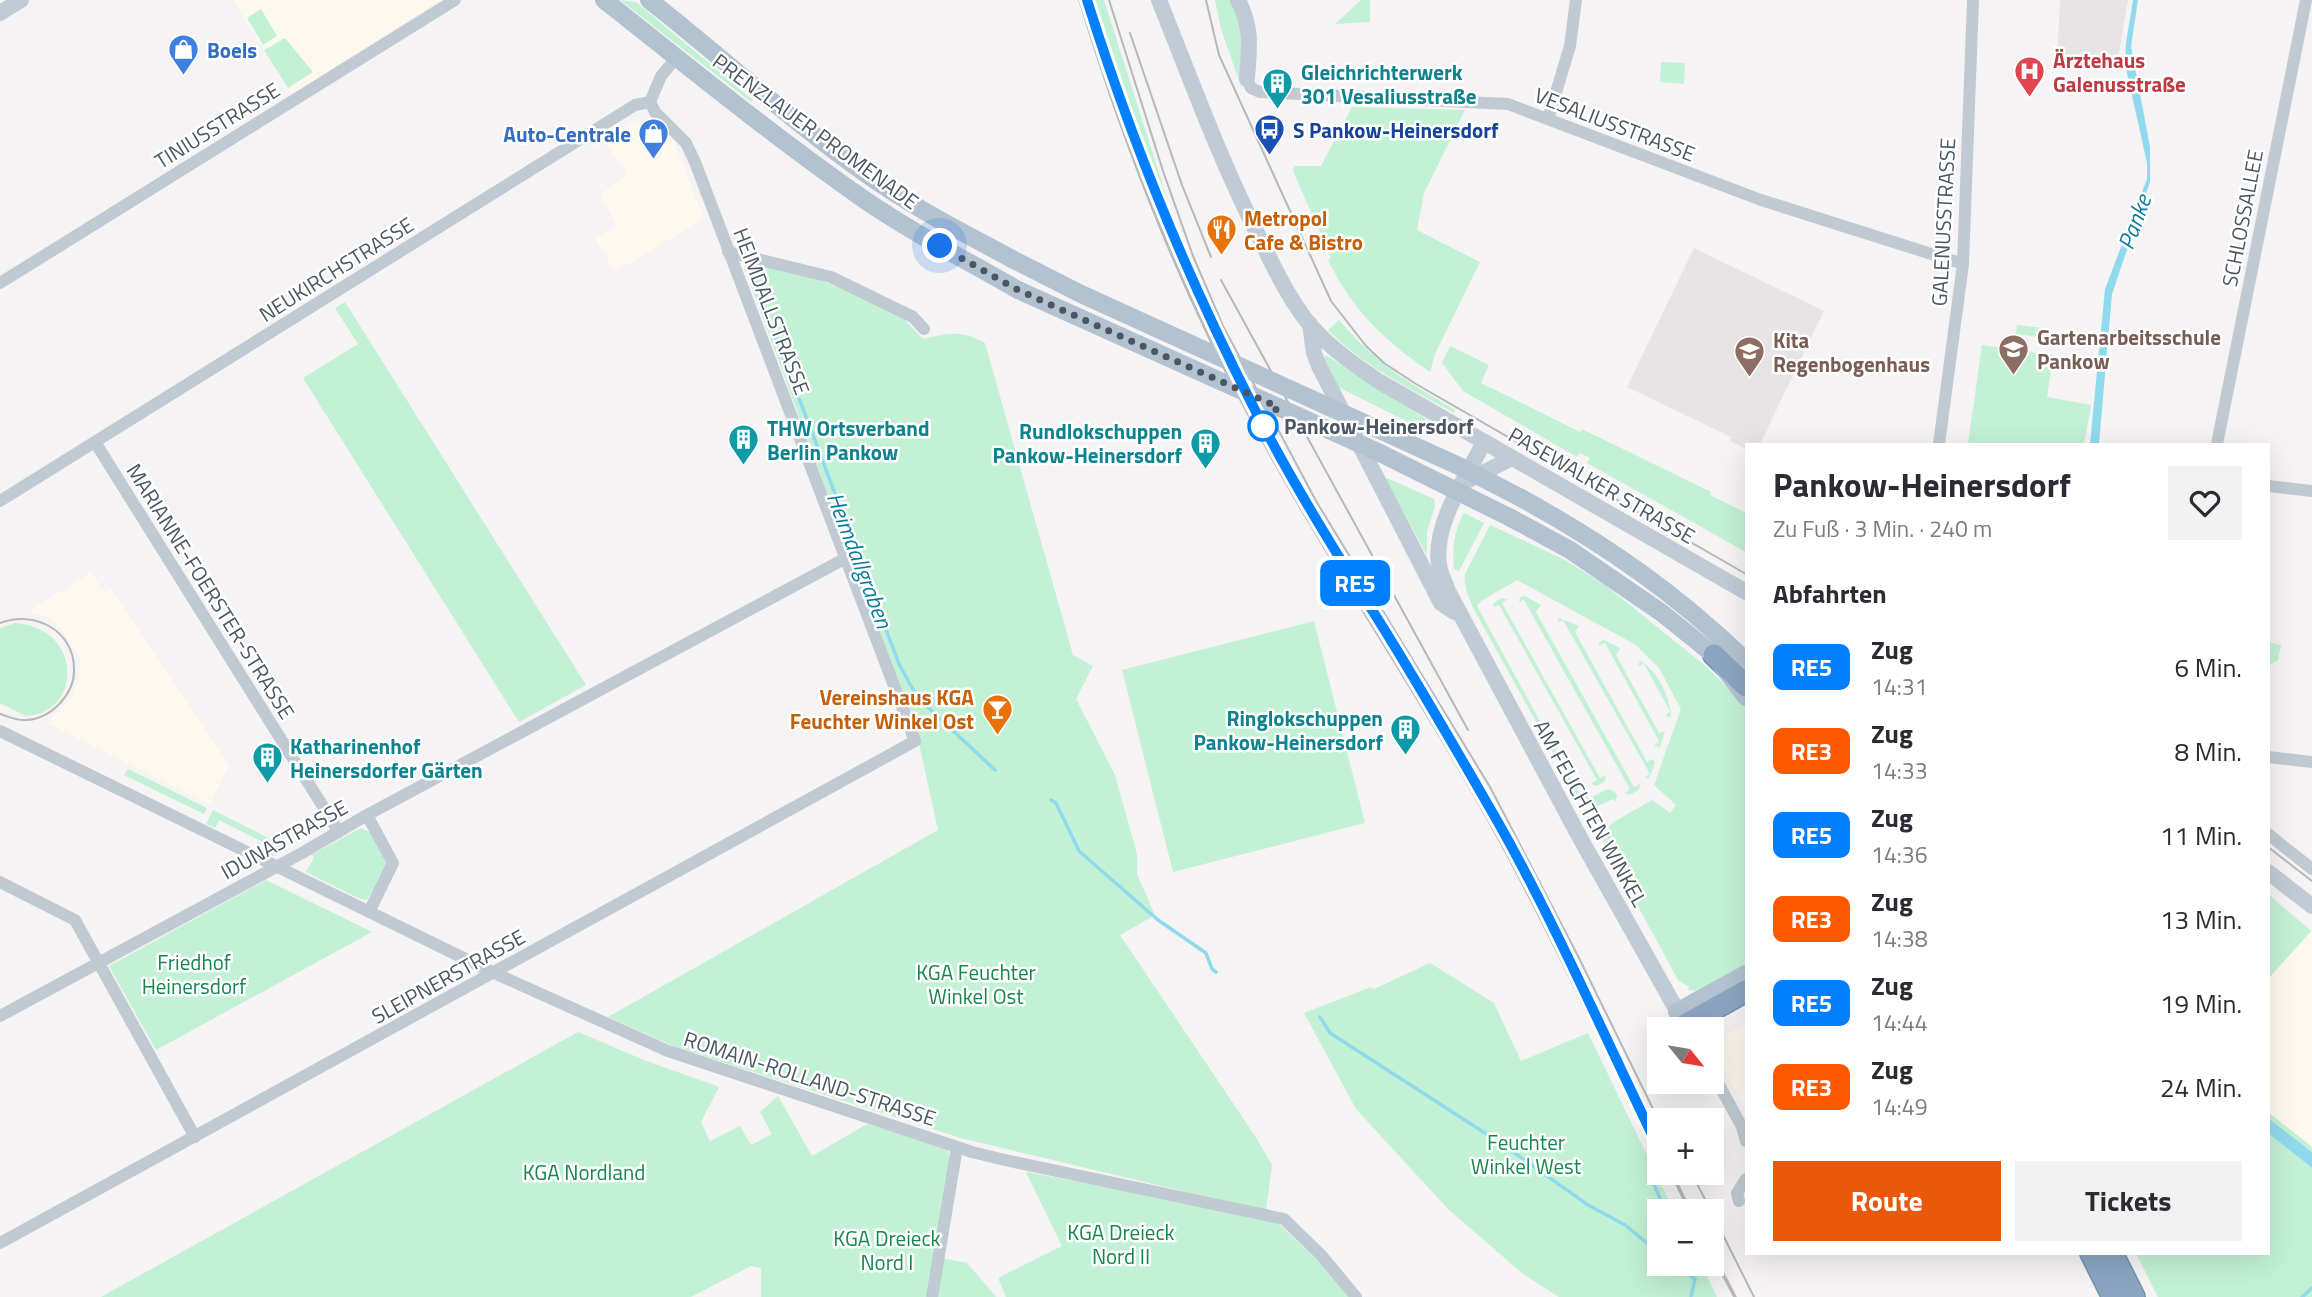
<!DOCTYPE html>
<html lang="de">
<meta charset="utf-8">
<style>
body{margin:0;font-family:"Titillium Web",sans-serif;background:#f2f2f3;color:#2b2b33;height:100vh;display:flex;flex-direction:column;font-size:26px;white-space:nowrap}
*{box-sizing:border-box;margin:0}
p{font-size:23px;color:#7c7c81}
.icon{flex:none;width:38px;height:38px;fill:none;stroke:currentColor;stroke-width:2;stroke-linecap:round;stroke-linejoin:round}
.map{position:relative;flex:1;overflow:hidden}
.sheet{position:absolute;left:1745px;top:443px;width:525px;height:812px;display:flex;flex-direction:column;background:#fff;border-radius:0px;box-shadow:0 7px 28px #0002}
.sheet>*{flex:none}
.badge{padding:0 14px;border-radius:10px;font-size:24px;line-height:46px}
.needle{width:46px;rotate:120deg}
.buttons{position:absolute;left:1647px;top:1017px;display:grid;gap:14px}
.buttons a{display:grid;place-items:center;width:77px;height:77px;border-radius:0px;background:#fff;box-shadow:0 7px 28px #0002;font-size:35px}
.you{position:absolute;width:35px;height:35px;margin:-18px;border:5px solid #fff;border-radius:50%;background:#1a73e8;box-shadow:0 0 0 10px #1a73e833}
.map>.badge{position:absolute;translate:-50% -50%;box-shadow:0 0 0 4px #fff}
h2{padding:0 28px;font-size:26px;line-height:63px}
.round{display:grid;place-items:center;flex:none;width:74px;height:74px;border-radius:0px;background:#f2f2f3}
.head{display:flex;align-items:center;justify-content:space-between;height:119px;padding:0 28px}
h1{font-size:33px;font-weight:700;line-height:52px}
.button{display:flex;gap:14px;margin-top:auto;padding:14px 28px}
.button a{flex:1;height:80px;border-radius:0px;background:#ea580c;color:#fff;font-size:28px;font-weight:700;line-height:80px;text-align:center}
.button a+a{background:#f2f2f3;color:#2b2b33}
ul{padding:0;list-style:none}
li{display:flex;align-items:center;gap:21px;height:84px;padding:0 28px}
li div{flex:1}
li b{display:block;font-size:26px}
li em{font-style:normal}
li .badge{min-width:77px;font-weight:700;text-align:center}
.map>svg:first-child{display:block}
.commercial{fill:#fdf9ef}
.education{fill:#e6e4e5}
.green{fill:#c3f1d5}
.water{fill:#90daee}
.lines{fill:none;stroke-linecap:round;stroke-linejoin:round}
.stream{stroke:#90daee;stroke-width:3.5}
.highway-casing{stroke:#7690ad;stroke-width:24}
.street{stroke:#c1cad2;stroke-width:12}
.secondary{stroke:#c1cbd6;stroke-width:16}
.primary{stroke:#b3c2d1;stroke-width:18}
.highway{stroke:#8ba5c1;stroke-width:21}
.tram{stroke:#b5b8bd;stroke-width:2}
.rail{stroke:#b5b8bd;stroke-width:3.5}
.primary-bridge{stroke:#b3c2d1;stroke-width:18}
.line-casing{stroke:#fff;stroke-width:16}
.line{stroke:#0080ff;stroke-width:10}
.walk{stroke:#4a5661;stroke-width:7;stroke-dasharray:0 12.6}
.stop-dot{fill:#fff;stroke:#0080ff;stroke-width:3.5}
.labels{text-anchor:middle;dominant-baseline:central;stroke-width:5;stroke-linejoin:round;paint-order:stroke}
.shop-label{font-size:21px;font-weight:bold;fill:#366cbe;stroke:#fff;text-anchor:start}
.health-label{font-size:21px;font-weight:bold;fill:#be3a42;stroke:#fff;text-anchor:start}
.culture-label{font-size:21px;font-weight:bold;fill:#0d838f;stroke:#fff;text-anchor:start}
.street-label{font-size:21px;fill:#4a5661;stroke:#fff}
.transit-label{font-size:21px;font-weight:bold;fill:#164399;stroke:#fff;text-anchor:start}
.food-label{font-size:21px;font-weight:bold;fill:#c56008;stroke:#fff;text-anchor:start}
.education-label{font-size:21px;font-weight:bold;fill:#785e54;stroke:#fff;text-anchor:start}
.stop-label{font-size:21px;font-weight:bold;fill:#4a5661;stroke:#fff;text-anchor:start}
.park-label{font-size:21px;fill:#17864f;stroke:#fff}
.water-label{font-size:23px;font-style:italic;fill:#0c7c9b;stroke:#fff}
</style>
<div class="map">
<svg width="2312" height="1297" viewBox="0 0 2312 1297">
<rect width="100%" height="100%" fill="#f5f3f3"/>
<path class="commercial" d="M 233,0 L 441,0 L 292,94 Z
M 636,120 L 674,142 L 704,219 L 615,272 L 595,239 L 617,226 L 600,195 L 628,173 L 603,141 Z
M 91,572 L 105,593 L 112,589 L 229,766 L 210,804 L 49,724 L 53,717 L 73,697 L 72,696 L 79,679 L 80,661 L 79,656 L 58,625 L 49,618 L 28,612 Z
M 2312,931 L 2312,1147 L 2268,1112 L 2268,979 Z
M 1746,1023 L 1746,1110 L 1719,1060 L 1727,1033 Z"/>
<path class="education" d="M 2060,0 L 2128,0 L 2117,65 L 2057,63 Z
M 1694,248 L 1824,311 L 1760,444 L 1746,444 L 1746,449 L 1730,441 L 1731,437 L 1627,387 Z"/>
<path class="green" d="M 620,0 L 636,2 L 753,100 L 751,102 Z
M 1095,0 L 1104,0 L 1172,214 L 1142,141 Z
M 1215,0 L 1232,0 L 1245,38 L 1242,89 L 1221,29 Z
M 1361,0 L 1370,0 L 1370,22 L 1335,24 Z
M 261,9 L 277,36 L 263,45 L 247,18 Z
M 285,38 L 313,72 L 288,88 L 264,50 Z
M 1661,62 L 1685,63 L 1684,84 L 1660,82 Z
M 1352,107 L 1465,110 L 1424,193 L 1417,230 L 1480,262 L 1435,354 L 1430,372 C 1384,340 1353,311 1328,260 L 1331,258 L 1293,171 L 1294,166 L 1321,166 Z
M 762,263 L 801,273 L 862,296 L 900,315 L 923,339 C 950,333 961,330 985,343 L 1073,655 L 1093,666 L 1076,699 L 1115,775 L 1137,854 L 1137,874 L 1155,915 L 1120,935 L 1257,1139 L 1272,1165 L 1266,1211 L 961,1138 L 678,1048 L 608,1017 L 938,830 L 918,739 L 744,267 Z
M 345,302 L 586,685 L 519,722 L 303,378 L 358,344 L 335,308 Z
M 1339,320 C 1375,363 1408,382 1455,410 L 1454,413 C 1409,388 1364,366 1328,330 Z
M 2017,325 L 2042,328 L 2041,337 L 2016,334 Z
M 1982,345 L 2053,355 L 2047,397 L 2091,405 L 2084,444 L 1968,444 Z
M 1450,346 L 1489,365 L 1481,383 L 1580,432 L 1582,429 L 1711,492 L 1710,495 L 1746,513 L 1746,552 L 1587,463 L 1590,458 L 1580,453 L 1577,457 L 1463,391 L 1442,363 Z
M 1326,355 L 1434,424 L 1432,427 L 1420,428 L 1338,387 L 1324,358 Z
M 1387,478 L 1434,499 L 1435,506 L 1427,532 L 1427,555 L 1386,481 Z
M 1464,513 L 1484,523 L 1459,571 L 1454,569 C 1452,549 1454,531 1464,513 Z
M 1490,525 L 1565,560 L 1605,585 L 1708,668 L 1746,707 L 1746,966 L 1700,991 L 1688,990 L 1689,987 L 1678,980 L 1601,838 L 1612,823 L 1650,801 L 1652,800 L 1670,813 L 1676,805 L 1654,785 L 1681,709 L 1659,668 L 1636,645 L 1517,580 L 1481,601 L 1477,606 L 1582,798 L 1585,796 L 1590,798 L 1608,789 L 1615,792 L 1617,796 L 1615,802 L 1613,799 C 1600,806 1592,809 1580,801 L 1473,608 C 1469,597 1463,586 1465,574 Z
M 1525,596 L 1541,605 L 1536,612 L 1634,787 L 1640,784 L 1639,790 L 1629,795 L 1625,793 L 1630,789 L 1524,600 L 1519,602 L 1520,597 Z
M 1501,598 L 1508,599 L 1502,603 L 1600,778 L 1606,775 L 1605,781 L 1597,786 L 1591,784 L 1597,780 L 1499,605 L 1493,607 L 1494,603 Z
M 1559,618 L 1579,626 L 1575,632 L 1647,762 L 1653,759 L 1655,763 L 1649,778 L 1644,778 L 1650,774 L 1563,620 L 1557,623 Z
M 1314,621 L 1365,823 L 1173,872 L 1122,670 Z
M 15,623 C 82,627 84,712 26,716 L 0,703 L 0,628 Z
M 1604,640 L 1620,648 L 1616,655 L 1659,733 L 1665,731 L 1660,747 L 1654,746 L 1659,741 L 1605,643 L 1599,646 L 1599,642 Z
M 2268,642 L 2281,645 L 2278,660 L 2268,666 Z
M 1640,661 C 1657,670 1670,697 1671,716 L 1670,717 L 1665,716 L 1670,711 L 1644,664 L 1638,666 Z
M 128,769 L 207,808 L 204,814 L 124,775 Z
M 213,810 L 286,847 L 274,856 L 265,853 L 269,845 L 219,820 L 215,828 L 206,824 Z
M 361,828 L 371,833 L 387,860 L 386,869 L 367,900 L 358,898 L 306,872 L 314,857 L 311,855 Z
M 266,880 L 372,932 L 156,1050 L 109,966 Z
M 2268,894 L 2311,931 L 2268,979 Z
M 1430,963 L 1494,1003 L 1521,1061 L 1588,1033 L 1674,1211 L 1659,1211 L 1659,1264 L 1701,1264 L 1717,1297 L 1559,1297 L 1523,1274 L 1448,1209 L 1356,1109 L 1304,1013 L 1371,987 L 1374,989 Z
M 578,1032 L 644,1060 L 719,1087 L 701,1122 L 710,1141 L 740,1126 L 751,1145 L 772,1134 L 760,1112 L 778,1096 L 812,1156 L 867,1124 L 947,1147 L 950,1157 L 936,1257 L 967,1263 L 996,1297 L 761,1297 L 761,1268 L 751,1266 L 691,1297 L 101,1297 Z
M 2268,1112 L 2312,1147 L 2312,1152 L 2268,1118 Z
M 2268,1133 L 2312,1168 L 2312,1297 L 2158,1297 L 2136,1253 L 2268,1253 Z
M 1026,1172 L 1257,1215 L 1279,1224 L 1318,1260 L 1349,1297 L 1006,1297 L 998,1278 L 1062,1246 Z"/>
<path class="water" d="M 2133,0 L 2138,0 L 2131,46 L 2150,147 L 2150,182 L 2112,294 L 2099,444 L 2090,444 L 2105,289 L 2147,179 L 2147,163 L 2125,64 L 2126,43 Z
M 2268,1118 L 2312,1152 L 2312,1168 L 2268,1133 Z"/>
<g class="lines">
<path class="stream" d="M 755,281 L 899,664 L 917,697 L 995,770
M 1051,800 L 1056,803 L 1079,851 L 1158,920 L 1206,953 L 1212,969 L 1216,972
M 1320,1017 L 1330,1033 L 1502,1144 L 1588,1205 L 1625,1225 L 1659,1253
M 1653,1182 L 1661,1201 L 1663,1211
M 1673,1264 L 1695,1279 L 1691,1297
M 2302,1297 L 2312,1288"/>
<defs>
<path id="highway" d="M 1714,655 L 1746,686
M 1685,1025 L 1746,991
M 2091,1253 L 2113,1297
M 2112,1253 L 2134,1297"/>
</defs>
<use href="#highway" class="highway-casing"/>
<path class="street" d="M 1247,79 L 1251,88 L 1260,92 L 1508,104 L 1761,200 L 1963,264
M 650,102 L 661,76 L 677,57
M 1548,119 L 1570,46 L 1576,0
M 728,252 L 831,277 L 913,317 L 924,329
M 0,283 L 455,0
M 95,442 L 339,832
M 1939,444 L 1963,264 L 1973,0
M 2217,444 L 2306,0
M 2268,486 L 2312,491
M 0,501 L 635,105 L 650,102
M 0,731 L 494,973 L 668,1051 L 972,1152 L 1005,1160 L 1284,1219 L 1322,1256 L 1356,1297
M 2268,757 L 2312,762
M 367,815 L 393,863 L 369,912
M 2268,834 L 2312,869
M 0,882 L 75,920 L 195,1137
M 0,1016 L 302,853 L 367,815 L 846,558
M 1712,1072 L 1742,1127 L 1746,1141
M 1739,1201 L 1737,1193 L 1746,1179
M 0,1243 L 915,741 L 695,162 L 686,143 L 655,112 L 650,102
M 932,1297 L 957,1147"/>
<path class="secondary" d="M 1159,0 C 1191,80 1220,160 1259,237 C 1274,267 1288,298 1310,325 C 1330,348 1355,365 1380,382 L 1746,592
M 1238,0 C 1253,30 1249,47 1247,79
M 0,13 L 21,0
M 1310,324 L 1314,353 L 1319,366 L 1441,603 L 1454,612
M 1484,442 C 1466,478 1433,523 1439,565 C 1440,573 1445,582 1448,591 L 1579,836 L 1684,1023
M 1469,480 L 1512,458
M 2268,872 L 2312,906"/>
<path class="primary" d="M 604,0 C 689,67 773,136 862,198 C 911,232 966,260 1018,290
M 649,0 C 723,58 792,122 869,176 C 914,208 964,233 1012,259
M 1521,498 C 1605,544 1677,594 1746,661
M 1511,518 L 1570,550 L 1662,613 L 1714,655 L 1746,697
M 1677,1012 L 1746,974"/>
<use href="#highway" class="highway"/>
<path class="tram" d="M 1109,0 L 1163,171 L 1193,256 L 1223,326 L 1316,501 L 1490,787 L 1578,956 L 1659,1121
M 1206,0 L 1219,55 L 1331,301 L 1366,346 L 1384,363 L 1416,384 L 1746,574
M 1130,33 L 1182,185 L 1211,257
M 1221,280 L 1468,730
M 0,623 C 34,610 74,630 74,669 C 75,694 51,719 26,720 C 17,721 9,717 0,714
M 2268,847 L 2312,881
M 1691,1172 L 1711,1211
M 1712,1213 L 1754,1297"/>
<path class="rail" d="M 1080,0 C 1123,141 1177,281 1247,411 C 1316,542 1400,664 1473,792 C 1541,911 1599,1037 1659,1160
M 1671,1172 L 1690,1211
M 1712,1253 L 1735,1297"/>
<path class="primary-bridge" d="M 1012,259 L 1081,294 L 1461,467 L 1521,498
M 1018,290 L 1380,453 L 1511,518"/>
</g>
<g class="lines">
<defs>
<path id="line" d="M 1087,0 C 1131,140 1186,275 1253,406 C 1287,473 1327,538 1367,602 C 1413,674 1456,749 1499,824 C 1558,929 1606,1040 1659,1149"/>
</defs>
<use href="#line" class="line-casing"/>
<use href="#line" class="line"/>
<path class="walk" d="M 940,246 L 1018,290 L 1278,407 L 1263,426"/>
</g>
<defs>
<symbol id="shop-pin" viewBox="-11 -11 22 30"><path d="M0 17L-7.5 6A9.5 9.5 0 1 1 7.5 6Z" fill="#3f7fe0" stroke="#fff"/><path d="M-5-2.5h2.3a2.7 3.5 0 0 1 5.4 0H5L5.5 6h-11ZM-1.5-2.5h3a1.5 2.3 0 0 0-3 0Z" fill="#fff"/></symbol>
<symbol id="hospital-pin" viewBox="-11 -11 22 30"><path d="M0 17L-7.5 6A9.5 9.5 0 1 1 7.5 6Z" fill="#e0444e" stroke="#fff"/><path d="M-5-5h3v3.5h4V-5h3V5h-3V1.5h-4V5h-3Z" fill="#fff"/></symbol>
<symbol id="building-pin" viewBox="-11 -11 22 30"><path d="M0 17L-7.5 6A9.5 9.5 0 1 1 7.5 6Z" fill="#0f9aa8" stroke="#fff"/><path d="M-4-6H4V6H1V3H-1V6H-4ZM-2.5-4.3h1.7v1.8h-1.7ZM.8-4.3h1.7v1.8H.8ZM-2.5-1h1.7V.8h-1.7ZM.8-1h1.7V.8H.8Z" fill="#fff"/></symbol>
<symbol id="bus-pin" viewBox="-11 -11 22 30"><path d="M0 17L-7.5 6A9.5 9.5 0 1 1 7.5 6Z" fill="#1a4fb4" stroke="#fff"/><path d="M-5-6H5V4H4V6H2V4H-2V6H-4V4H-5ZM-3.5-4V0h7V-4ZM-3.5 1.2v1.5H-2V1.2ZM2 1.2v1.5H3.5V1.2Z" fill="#fff"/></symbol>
<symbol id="restaurant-pin" viewBox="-11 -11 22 30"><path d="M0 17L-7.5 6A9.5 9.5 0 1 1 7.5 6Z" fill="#e8710a" stroke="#fff"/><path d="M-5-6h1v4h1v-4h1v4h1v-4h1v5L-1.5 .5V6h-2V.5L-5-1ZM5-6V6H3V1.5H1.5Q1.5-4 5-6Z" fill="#fff"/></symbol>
<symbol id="school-pin" viewBox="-11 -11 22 30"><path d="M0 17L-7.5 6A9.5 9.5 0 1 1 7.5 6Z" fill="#8d6e63" stroke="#fff"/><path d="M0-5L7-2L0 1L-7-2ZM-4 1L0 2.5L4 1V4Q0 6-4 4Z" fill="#fff"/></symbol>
<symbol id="bar-pin" viewBox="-11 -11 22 30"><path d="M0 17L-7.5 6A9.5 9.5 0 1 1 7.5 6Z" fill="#e8710a" stroke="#fff"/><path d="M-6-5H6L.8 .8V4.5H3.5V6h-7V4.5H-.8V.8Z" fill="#fff"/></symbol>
</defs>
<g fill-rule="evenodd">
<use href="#shop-pin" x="166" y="32" width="35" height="47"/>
<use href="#hospital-pin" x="2012" y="54" width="35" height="47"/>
<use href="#building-pin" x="1260" y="66" width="35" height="47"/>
<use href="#bus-pin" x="1252" y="112" width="35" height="47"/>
<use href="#shop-pin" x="636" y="116" width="35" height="47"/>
<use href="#restaurant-pin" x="1204" y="212" width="35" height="47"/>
<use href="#school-pin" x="1996" y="332" width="35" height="47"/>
<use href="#school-pin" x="1732" y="334" width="35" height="47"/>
<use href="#building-pin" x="726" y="422" width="35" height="47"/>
<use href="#building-pin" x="1188" y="426" width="35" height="47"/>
<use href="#bar-pin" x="980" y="692" width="35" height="47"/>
<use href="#building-pin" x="1388" y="712" width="35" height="47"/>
<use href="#building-pin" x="250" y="740" width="35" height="47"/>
</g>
<circle class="stop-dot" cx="1263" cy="426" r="14"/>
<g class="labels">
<g class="shop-label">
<text x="207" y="50">Boels</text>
<text x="631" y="134" text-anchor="end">Auto-Centrale</text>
</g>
<g class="health-label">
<text x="2053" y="60">Ärztehaus<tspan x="2053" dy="24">Galenusstraße</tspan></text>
</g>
<g class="culture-label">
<text x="1301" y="72">Gleichrichterwerk<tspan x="1301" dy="24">301 Vesaliusstraße</tspan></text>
<text x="767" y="428">THW Ortsverband<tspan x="767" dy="24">Berlin Pankow</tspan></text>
<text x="1182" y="431" text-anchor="end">Rundlokschuppen<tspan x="1182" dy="24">Pankow-Heinersdorf</tspan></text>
<text x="1383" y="718" text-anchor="end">Ringlokschuppen<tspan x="1383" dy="24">Pankow-Heinersdorf</tspan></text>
<text x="290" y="746">Katharinenhof<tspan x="290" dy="24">Heinersdorfer Gärten</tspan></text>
</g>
<g class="street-label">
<text transform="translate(1615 124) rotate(21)">VESALIUSSTRASSE</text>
<text transform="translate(217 125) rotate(-32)">TINIUSSTRASSE</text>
<text transform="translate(816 131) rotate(36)">PRENZLAUER PROMENADE</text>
<text transform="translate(2242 218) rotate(-79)">SCHLOSSALLEE</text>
<text transform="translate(1943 222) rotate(-87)">GALENUSSTRASSE</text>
<text transform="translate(336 269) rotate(-32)">NEUKIRCHSTRASSE</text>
<text transform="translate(772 311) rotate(69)">HEIMDALLSTRASSE</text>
<text transform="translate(1602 485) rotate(30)">PASEWALKER STRASSE</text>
<text transform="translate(211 591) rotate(58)">MARIANNE-FOERSTER-STRASSE</text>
<text transform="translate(1591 813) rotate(61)">AM FEUCHTEN WINKEL</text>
<text transform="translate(284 839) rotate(-29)">IDUNASTRASSE</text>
<text transform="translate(448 976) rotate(-29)">SLEIPNERSTRASSE</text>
<text transform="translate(810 1078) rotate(18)">ROMAIN-ROLLAND-STRASSE</text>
</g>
<g class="transit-label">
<text x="1293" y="130">S Pankow-Heinersdorf</text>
</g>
<g class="food-label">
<text x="1244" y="218">Metropol<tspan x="1244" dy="24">Cafe &amp; Bistro</tspan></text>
<text x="974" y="697" text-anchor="end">Vereinshaus KGA<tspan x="974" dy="24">Feuchter Winkel Ost</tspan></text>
</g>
<g class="education-label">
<text x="2037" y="337">Gartenarbeitsschule<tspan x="2037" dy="24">Pankow</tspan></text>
<text x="1773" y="340">Kita<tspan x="1773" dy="24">Regenbogenhaus</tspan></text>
</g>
<g class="stop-label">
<text x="1284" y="426">Pankow-Heinersdorf</text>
</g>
<g class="park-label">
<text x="194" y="962">Friedhof<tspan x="194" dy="24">Heinersdorf</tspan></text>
<text x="976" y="972">KGA Feuchter<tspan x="976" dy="24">Winkel Ost</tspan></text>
<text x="1526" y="1142">Feuchter<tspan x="1526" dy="24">Winkel West</tspan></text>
<text x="584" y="1172">KGA Nordland</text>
<text x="1121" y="1232">KGA Dreieck<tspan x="1121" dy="24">Nord II</tspan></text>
<text x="887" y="1238">KGA Dreieck<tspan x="887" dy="24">Nord I</tspan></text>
</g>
<g class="water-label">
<text transform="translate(2134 222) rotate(-70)">Panke</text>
<text transform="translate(860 560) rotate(69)">Heimdallgraben</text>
</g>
</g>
</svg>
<div class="buttons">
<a><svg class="needle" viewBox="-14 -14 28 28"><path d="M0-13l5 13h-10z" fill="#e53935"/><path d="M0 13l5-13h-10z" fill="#7c7c81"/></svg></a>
<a>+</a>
<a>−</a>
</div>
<div class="you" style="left:940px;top:246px"></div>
<b class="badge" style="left:1355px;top:583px;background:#0080ff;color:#fff">RE5</b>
<section class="sheet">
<div class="head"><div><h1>Pankow-Heinersdorf</h1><p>Zu Fuß · 3 Min. · 240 m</p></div><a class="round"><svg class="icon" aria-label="heart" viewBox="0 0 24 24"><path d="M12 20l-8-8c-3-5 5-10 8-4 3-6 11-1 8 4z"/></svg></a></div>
<h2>Abfahrten</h2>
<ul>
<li><span class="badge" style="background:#0080ff;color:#fff">RE5</span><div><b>Zug</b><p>14:31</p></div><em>6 Min.</em></li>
<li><span class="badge" style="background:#ff5900;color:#fff">RE3</span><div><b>Zug</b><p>14:33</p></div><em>8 Min.</em></li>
<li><span class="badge" style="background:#0080ff;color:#fff">RE5</span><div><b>Zug</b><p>14:36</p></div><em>11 Min.</em></li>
<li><span class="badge" style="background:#ff5900;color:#fff">RE3</span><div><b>Zug</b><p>14:38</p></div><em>13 Min.</em></li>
<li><span class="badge" style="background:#0080ff;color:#fff">RE5</span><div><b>Zug</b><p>14:44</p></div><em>19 Min.</em></li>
<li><span class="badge" style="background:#ff5900;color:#fff">RE3</span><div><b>Zug</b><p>14:49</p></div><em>24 Min.</em></li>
</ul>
<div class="button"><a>Route</a><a>Tickets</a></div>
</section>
</div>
